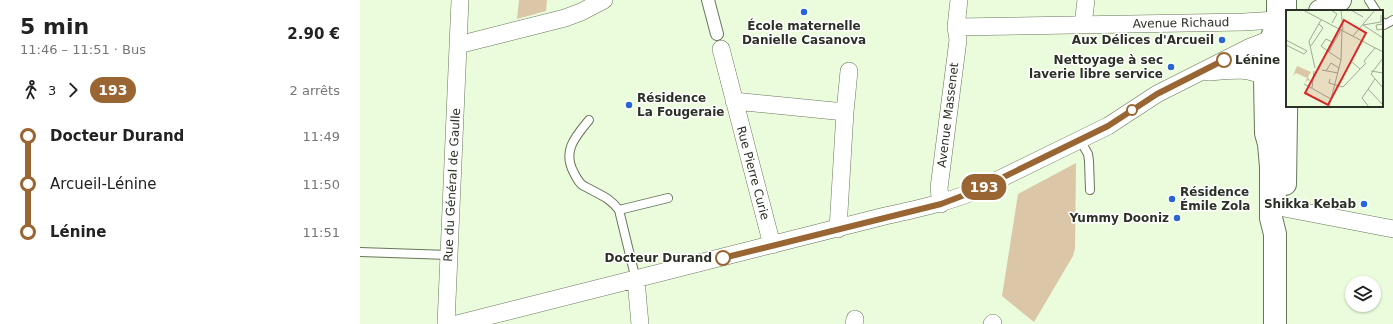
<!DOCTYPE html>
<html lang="fr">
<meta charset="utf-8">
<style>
body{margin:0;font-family:"DejaVu Sans",sans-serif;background:#f6f6f6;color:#222;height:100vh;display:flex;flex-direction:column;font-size:15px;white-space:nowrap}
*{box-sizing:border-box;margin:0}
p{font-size:13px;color:#767676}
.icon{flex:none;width:22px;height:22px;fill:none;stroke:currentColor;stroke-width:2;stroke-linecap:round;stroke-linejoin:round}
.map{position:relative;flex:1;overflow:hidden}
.details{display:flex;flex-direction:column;background:#fff;width:360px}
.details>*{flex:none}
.badge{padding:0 8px;border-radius:13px;font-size:14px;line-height:26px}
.controls{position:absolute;left:985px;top:276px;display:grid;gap:8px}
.controls a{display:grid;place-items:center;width:36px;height:36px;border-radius:50%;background:#fff;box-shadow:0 1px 3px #0004;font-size:20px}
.map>.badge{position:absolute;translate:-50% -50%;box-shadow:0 0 0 2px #fff}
.legs{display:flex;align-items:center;gap:6px;height:44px;padding:0 20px;font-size:13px}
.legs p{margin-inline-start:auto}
.head{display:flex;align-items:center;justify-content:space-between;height:68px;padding:0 20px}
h1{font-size:22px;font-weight:800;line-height:30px}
ul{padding:0 20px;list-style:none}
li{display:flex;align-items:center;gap:14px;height:48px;font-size:15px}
li i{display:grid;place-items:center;width:6px;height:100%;margin:0 5px;background:currentColor}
li i::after{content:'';width:10px;height:10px;margin:-5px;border:3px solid;border-radius:50%;background:#fff}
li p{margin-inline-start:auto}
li:first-child i{background:linear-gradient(#0000 50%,currentColor 0)}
li:last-child i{background:linear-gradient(currentColor 50%,#0000 0)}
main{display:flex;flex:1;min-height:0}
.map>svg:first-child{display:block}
.green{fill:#dbc7a8}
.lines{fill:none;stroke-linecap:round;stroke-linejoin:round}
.service-casing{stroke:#68765b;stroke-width:10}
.pedestrian-casing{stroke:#68765b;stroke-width:14}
.minor-casing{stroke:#68765b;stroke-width:18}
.secondary-casing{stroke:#68765b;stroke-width:24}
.service{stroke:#fff;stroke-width:8}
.pedestrian{stroke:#fff;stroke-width:12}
.minor{stroke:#fff;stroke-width:17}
.secondary{stroke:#fff;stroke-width:22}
.line-1-casing{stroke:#fff;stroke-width:9}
.line-1{stroke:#963;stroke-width:6}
.poi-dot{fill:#2865d2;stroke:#fff;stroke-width:1.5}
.stop-1-dot{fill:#fff;stroke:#963;stroke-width:2}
.labels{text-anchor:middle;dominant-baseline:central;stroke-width:3;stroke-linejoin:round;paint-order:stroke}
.street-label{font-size:12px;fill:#2b3126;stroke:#fff}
.poi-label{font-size:12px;font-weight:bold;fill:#2b3126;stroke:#fff;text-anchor:end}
.stop-label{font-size:12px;font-weight:bold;fill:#2b3126;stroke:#fff;text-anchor:start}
.inset-road{fill:none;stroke:#9eab93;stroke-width:1}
.view{fill:#d62828;fill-opacity:0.15;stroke:#d62828;stroke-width:2}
.inset-edge{fill:none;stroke:#2b3126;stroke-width:2}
</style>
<main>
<section class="details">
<div class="head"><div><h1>5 min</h1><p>11:46 – 11:51 · Bus</p></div><b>2.90 €</b></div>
<div class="legs"><svg class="icon" aria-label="walk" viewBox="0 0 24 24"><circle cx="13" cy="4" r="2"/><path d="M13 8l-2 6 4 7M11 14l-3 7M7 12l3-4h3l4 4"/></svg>3<svg class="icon" aria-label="forward" viewBox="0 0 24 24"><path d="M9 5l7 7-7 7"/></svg><b class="badge" style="background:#963;color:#fff">193</b><p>2 arrêts</p></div>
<ul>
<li><i style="color:#963"></i><b>Docteur Durand</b><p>11:49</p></li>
<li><i style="color:#963"></i><span>Arcueil-Lénine</span><p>11:50</p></li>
<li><i style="color:#963"></i><b>Lénine</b><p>11:51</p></li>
</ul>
</section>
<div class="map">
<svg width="1033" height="324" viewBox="0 0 1033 324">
<rect width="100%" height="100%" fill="#ebfcdc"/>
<path class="green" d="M 159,0 L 187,0 L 186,11 L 157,19 Z
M 716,163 L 715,249 L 713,256 L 674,322 L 642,296 L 658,194 Z"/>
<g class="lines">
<defs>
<path id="service" d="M 932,0 L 932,11
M 1009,0 L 1016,11
M 1022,22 L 1024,25 L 1033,20
M 229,120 C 215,137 202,151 214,173 C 217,179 220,185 226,187 C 240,195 249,197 259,210
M 720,140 L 728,154 L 729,161 L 730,190
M 0,252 L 89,255
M 276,280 L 259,210 L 308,198"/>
<path id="pedestrian" d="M 348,0 L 357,34"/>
<path id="minor" d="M 599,0 L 596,27 L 884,22 L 918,20
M 723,25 L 726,0
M 98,45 L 205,18 L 221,12 L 244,0
M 361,49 L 412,245
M 848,72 C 866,71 889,66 905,78
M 374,101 L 485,112 L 478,229
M 485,112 L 489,71
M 917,184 C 917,194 916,201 924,208 L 1033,229
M 581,204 L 579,188 L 598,40 L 596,27
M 276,280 L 280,324
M 86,324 L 100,0
M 97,324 L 525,216 C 557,209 585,203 615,191 L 748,126 L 797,94 L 888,48 L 911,39 L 927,30
M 494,324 L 495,319
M 632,324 L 633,323"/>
<path id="secondary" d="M 960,11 L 980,0
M 925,184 L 927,49
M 915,324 L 915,234 L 911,218 L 911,167 L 909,144 L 906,133 L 905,78 L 905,58 L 918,20 L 918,0"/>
</defs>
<use href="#service" class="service-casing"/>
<use href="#pedestrian" class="pedestrian-casing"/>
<use href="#minor" class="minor-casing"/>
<use href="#secondary" class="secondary-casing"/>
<use href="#service" class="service"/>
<use href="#pedestrian" class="pedestrian"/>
<use href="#minor" class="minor"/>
<use href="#secondary" class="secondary"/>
</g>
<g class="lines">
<defs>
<path id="line-1" d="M 363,258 L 581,204 L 615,191 L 748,126 L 797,94 L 864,60"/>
</defs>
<use href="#line-1" class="line-1-casing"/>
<use href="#line-1" class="line-1"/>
</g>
<g class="poi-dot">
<circle cx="444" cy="12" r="4"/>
<circle cx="862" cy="40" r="4"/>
<circle cx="811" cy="67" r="4"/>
<circle cx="269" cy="105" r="4"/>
<circle cx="812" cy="199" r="4"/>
<circle cx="1004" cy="204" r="4"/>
<circle cx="817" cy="218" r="4"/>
</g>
<g class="stop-1-dot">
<circle cx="864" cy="60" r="7"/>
<circle cx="772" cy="110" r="5"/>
<circle cx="363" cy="258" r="7"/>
</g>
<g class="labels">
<g class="street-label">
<text transform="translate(821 23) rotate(-1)">Avenue Richaud</text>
<text transform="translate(588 115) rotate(-83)">Avenue Massenet</text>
<text transform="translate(393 173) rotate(75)">Rue Pierre Curie</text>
<text transform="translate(92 185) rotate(-87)">Rue du Général de Gaulle</text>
</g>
<g class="poi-label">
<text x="444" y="26" text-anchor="middle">École maternelle<tspan x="444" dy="14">Danielle Casanova</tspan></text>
<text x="854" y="40">Aux Délices d'Arcueil</text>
<text x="803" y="60">Nettoyage à sec<tspan x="803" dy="14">laverie libre service</tspan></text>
<text x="277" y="98" text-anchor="start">Résidence<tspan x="277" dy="14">La Fougeraie</tspan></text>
<text x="820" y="192" text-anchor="start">Résidence<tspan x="820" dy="14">Émile Zola</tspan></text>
<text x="996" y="204">Shikka Kebab</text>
<text x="809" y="218">Yummy Dooniz</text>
</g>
<g class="stop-label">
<text x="875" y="60">Lénine</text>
<text x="352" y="258" text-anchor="end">Docteur Durand</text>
</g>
</g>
<g transform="translate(926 10)">
<rect width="97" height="97" fill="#ebfcdc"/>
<path d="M 11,56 L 25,62 L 22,67 L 26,73 L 22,70 L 19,73 L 21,68 L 10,63 L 7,66 Z" fill="#dbc7a8"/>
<path class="inset-road" d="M 17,0 L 97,42M 45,0 L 51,4 L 46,13M 55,0 L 57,20M 65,0 L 77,7M 97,14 L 90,15 L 91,20 L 97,19M 77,15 L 95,12 L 95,5M 77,15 L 97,28M 67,26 L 89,0M 0,30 L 21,41 L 18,44 L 0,35M 48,33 L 40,29 L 35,36 L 43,42 L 47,34 L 54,22 L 54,20M 25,36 L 37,18 L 33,14M 43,42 L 55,50M 97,48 L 85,64 L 97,78M 65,51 L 74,59M 80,54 L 78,51 L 89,38M 29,58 L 23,31 L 35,10M 36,60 L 52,63M 40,61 L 45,53 L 53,58M 85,61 L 97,63M 44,69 L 43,73 L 57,77 L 79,54M 18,74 L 45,89M 26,78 L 28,61M 82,79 L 97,95M 43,97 L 55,50 L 56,19M 83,97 L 76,88 L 89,69"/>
<path class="view" d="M 58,10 L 80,23 L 42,95 L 19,83 Z"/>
<rect width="97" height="97" class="inset-edge"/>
</g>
</svg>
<div class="controls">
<a><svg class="icon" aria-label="layers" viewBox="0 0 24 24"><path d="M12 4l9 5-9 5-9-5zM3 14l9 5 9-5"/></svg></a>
</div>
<b class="badge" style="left:624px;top:187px;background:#963;color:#fff">193</b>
</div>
</main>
